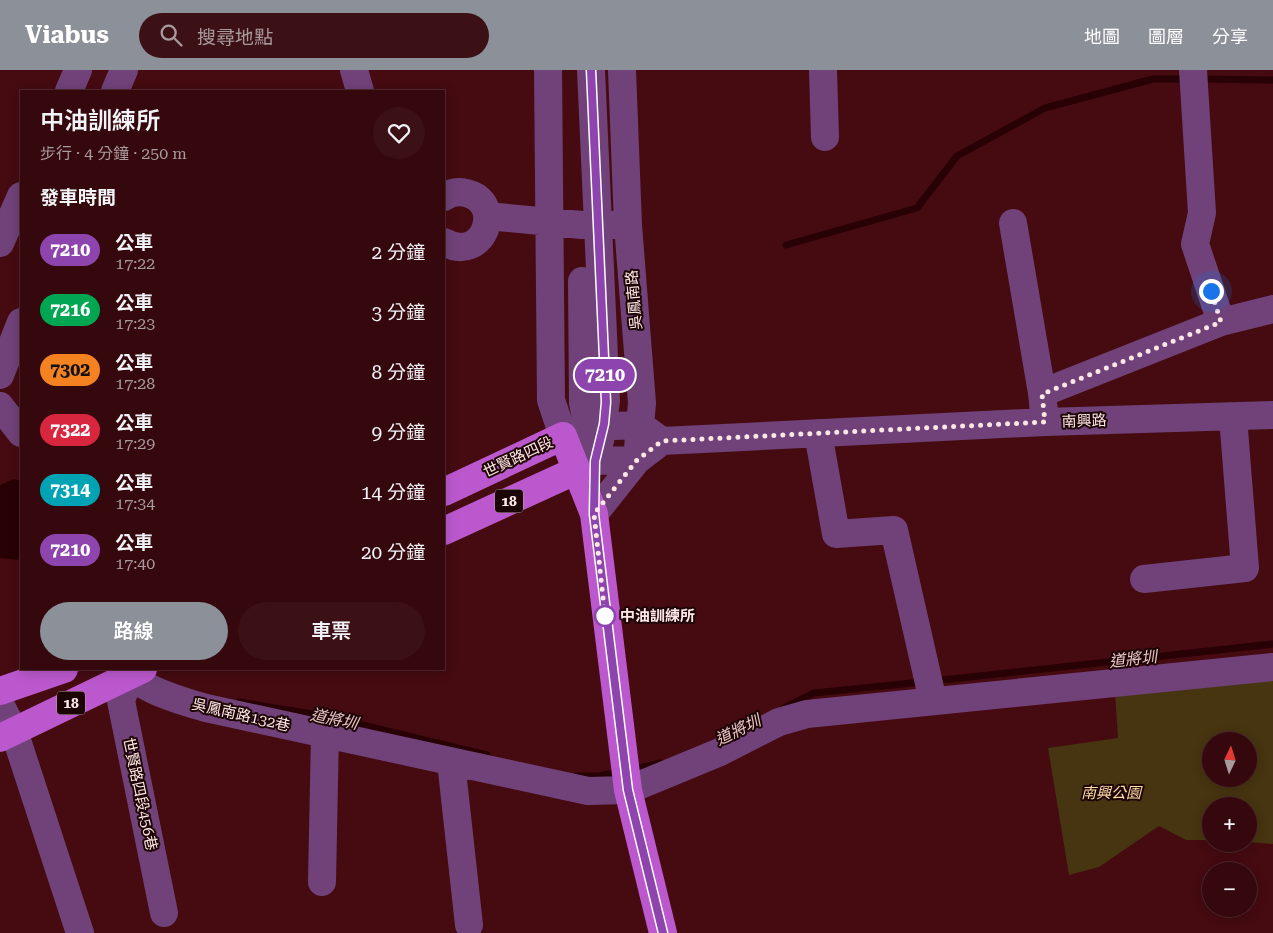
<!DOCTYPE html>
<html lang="zh-TW">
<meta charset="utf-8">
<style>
body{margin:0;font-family:"Roboto Serif","Noto Sans TC",serif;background:#3c1116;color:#f1f3f6;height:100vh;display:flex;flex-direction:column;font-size:19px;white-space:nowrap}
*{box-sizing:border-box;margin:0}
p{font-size:16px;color:#a99a9d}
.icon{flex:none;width:28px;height:28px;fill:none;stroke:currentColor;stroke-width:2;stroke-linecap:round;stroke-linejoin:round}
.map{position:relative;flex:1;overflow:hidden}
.side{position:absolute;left:20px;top:20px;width:425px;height:580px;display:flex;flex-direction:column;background:#34080d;border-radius:0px;box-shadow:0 2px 12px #0003,0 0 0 1px #4e292e}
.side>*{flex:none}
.badge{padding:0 10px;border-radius:16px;font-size:18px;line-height:32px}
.needle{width:32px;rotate:4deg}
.tools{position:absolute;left:1202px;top:662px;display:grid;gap:10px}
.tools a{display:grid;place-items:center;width:55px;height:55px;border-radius:50%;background:#34080d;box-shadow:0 2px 12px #0003,0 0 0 1px #4e292e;font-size:25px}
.you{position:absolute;width:25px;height:25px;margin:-12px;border:4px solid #fff;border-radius:50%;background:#1a73e8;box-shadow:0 0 0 8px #1a73e833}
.map>.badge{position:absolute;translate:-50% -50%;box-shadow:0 0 0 2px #fff}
h2{padding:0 20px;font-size:19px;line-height:45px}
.round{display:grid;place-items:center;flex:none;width:52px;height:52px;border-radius:26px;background:#3c1116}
.summary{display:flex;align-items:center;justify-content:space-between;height:85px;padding:0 20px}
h1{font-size:24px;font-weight:600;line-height:38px}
.action{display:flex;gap:10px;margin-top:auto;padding:10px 20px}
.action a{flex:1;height:58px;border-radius:30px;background:#8c9099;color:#fff;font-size:20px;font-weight:600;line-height:58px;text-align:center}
.action a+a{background:#3c1116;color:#f1f3f6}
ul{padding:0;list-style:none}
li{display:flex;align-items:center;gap:15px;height:60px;padding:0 20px}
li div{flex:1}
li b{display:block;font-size:19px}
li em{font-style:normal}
li .badge{min-width:55px;font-weight:700;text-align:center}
header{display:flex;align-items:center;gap:30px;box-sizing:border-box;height:70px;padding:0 25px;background:#8c9099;color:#fff}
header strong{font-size:24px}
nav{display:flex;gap:28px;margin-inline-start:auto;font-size:18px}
.search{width:350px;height:45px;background:#3c1116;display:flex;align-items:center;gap:12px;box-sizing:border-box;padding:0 18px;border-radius:28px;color:#a99a9d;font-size:19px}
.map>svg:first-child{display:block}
.green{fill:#473410;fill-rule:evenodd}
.water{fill:#280104}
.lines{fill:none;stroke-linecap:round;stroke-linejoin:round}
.stream{stroke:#280104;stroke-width:7}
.minor{stroke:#704279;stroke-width:28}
.major{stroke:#bb58ce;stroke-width:28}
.line-casing{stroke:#fff;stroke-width:11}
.line{stroke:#8e44ad;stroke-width:8}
.walk{stroke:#ffe7e6;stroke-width:5;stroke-dasharray:0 9}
.stop-dot{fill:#fff;stroke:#8e44ad;stroke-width:2.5}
.labels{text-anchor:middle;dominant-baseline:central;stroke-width:4;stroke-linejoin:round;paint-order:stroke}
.shield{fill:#1d0506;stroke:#bba3a3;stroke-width:1}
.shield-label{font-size:14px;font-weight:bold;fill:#ffe7e6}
.street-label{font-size:15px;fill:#ffe7e6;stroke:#1d0506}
.stop-label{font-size:15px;font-weight:bold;fill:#ffe7e6;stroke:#1d0506;text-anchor:start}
.park-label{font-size:15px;font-style:italic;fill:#fedda6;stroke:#1d0506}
.water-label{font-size:16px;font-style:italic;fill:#e9c6c5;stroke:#1d0506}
</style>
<header>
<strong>Viabus</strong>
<div class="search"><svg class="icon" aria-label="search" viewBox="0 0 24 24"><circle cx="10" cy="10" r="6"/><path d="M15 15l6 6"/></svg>搜尋地點</div>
<nav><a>地圖</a><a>圖層</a><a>分享</a></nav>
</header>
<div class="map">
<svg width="1273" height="863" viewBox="0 0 1273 863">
<rect width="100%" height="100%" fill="#450b11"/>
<path class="green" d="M 1273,609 L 1273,774 L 1249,772 L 1249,736 L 1211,736 L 1211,770 L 1186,770 L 1159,756 L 1099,797 L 1069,805 L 1048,678 L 1118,668 L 1115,623 ZM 1211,671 L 1249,671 L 1249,709 L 1211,709 Z"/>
<path class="water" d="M 14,409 L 21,411 L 21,490 L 0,488 L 0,415 Z"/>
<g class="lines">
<path class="stream" d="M 1198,9 L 1273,10
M 786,175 L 917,138 L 957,86 L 1045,38 L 1153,9 L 1188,9
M 933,611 L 1273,574
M 239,632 L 325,646 L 487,685
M 784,638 L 814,623 L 922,612
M 630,700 L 661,693
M 576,706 L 599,706 L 619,702"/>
<path class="minor" d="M 354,0 L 360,21
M 548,0 L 551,330 L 563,366 L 586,357 L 640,355 L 662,371
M 591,0 L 606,331 L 600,371
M 823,0 L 825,67
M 1193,0 L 1202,143 L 1195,174 L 1221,252
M 69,21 L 78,0
M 115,21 L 124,0
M 444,127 C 451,122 458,121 466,123 C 506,132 484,195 444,172
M 487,146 L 582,155 L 614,155
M 1013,153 L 1042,323
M 0,173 L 21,126
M 582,211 L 583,333 L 591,375
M 0,305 L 21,252
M 0,336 L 21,363
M 1045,352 L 1042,323 L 1221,252 L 1273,239
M 818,363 L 836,464 L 894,460 L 933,631
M 575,401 L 595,391 L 637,390 L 662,371 L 1045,352 L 1273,345
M 594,444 L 637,390 L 642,333 L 628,155 L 622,0
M 1144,509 L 1245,498 L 1233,347
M 126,599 C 137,619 185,632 206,638 L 588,721 L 628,720 L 720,682 L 779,652 L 807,644 L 1273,597
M 130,605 L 121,631 L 164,843
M 0,634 L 14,661 L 80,863
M 451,692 L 469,855
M 322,812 L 325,664"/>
<path class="major" d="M 444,422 L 563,366 L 594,444 L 628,720 L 663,863
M 444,461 L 575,401
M 0,621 L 64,599
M 0,668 L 143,599"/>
</g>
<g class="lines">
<defs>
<path id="line" d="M 591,0 L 606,332 L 604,354 L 595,391 L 594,444 L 628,720 L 663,863"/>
</defs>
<use href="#line" class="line-casing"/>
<use href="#line" class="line"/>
<path class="walk" d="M 605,546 L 594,444 L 637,390 L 662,371 L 1045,352 L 1042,324 L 1221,252 L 1211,221"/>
</g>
<circle class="stop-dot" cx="605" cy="546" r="10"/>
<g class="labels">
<g class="shield">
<rect x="495" y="419.5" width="28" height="23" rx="4"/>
<rect x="57" y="621.5" width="28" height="23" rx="4"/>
</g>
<g class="shield-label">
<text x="509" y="431">18</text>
<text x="71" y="633">18</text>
</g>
<g class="street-label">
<text transform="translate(634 230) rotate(-95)">吳鳳南路</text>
<text transform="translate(1084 351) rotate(-2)">南興路</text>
<text transform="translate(518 387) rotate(-25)">世賢路四段</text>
<text transform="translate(241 645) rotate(13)">吳鳳南路132巷</text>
<text transform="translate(140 724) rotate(78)">世賢路四段456巷</text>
</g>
<g class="stop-label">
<text x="620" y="546">中油訓練所</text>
</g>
<g class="park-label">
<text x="1111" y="723">南興公園</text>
</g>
<g class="water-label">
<text transform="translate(1133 589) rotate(-6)">道將圳</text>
<text transform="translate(334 649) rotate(12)">道將圳</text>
<text transform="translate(738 660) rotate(-26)">道將圳</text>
</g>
</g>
</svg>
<div class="tools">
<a><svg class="needle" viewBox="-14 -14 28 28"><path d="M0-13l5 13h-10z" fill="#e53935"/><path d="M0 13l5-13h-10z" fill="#a99a9d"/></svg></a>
<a>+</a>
<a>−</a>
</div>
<div class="you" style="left:1211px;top:221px"></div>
<b class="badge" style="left:605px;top:305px;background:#8e44ad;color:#fff">7210</b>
<section class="side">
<div class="summary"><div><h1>中油訓練所</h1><p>步行 · 4 分鐘 · 250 m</p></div><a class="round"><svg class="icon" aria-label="heart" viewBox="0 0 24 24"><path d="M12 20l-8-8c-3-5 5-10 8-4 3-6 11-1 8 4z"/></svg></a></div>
<h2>發車時間</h2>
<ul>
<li><span class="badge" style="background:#8e44ad;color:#fff">7210</span><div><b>公車</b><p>17:22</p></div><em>2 分鐘</em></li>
<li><span class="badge" style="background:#00a651;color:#fff">7216</span><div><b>公車</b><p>17:23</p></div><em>3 分鐘</em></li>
<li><span class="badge" style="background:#f58220;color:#111">7302</span><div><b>公車</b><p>17:28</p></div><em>8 分鐘</em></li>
<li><span class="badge" style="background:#d7263d;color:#fff">7322</span><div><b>公車</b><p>17:29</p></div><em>9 分鐘</em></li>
<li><span class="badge" style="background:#00a3b4;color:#fff">7314</span><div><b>公車</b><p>17:34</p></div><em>14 分鐘</em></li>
<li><span class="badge" style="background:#8e44ad;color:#fff">7210</span><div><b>公車</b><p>17:40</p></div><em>20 分鐘</em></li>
</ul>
<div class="action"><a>路線</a><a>車票</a></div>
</section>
</div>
